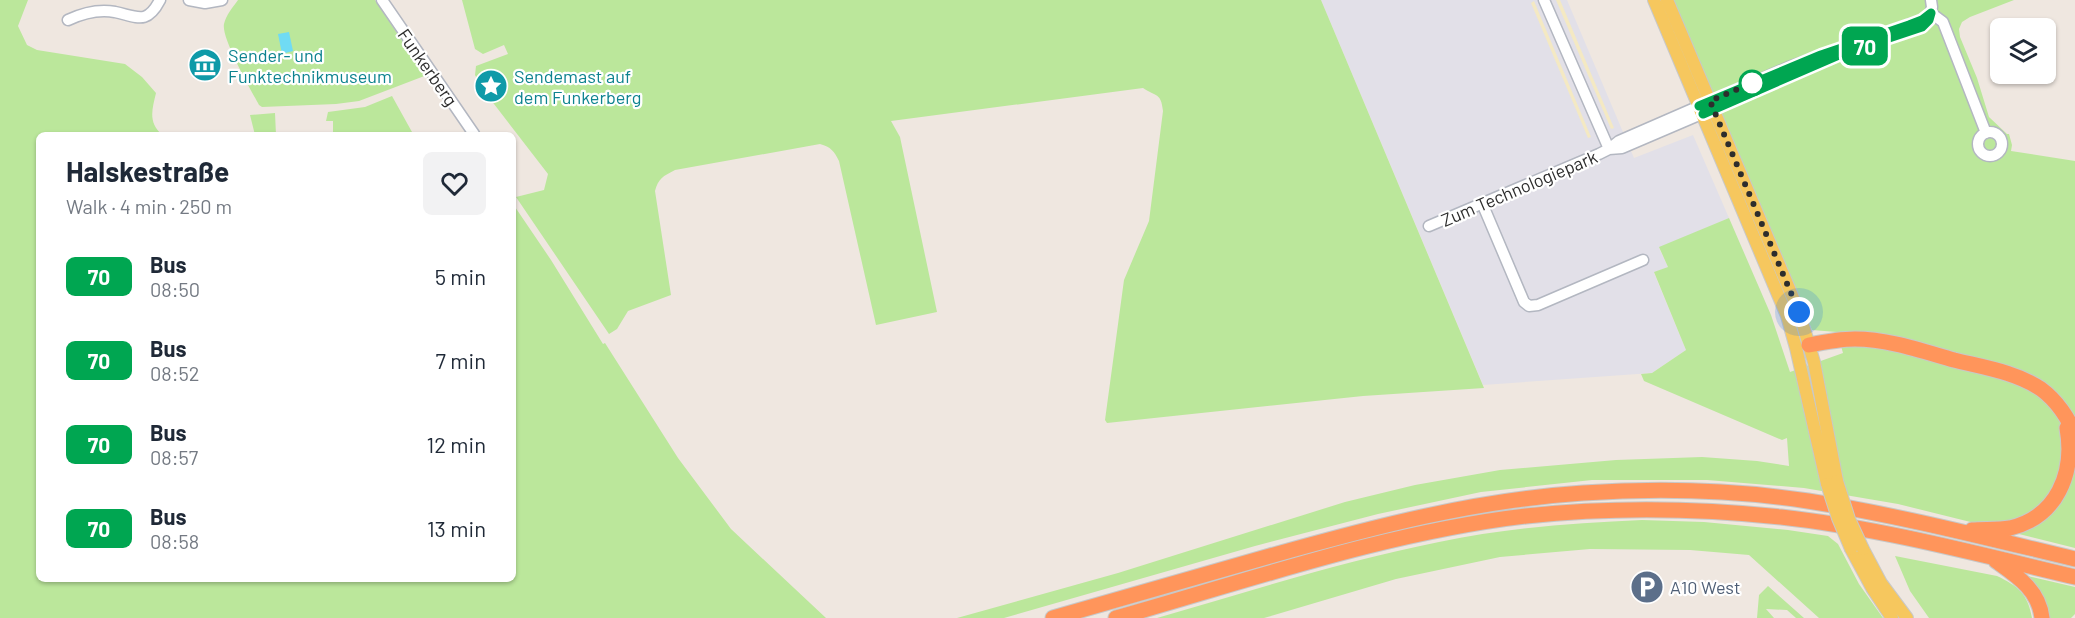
<!DOCTYPE html>
<meta charset="utf-8">
<style>
body{margin:0;font-family:Barlow,sans-serif;background:#f2f2f3;color:#1f2937;height:100vh;display:flex;flex-direction:column;font-size:22px;white-space:nowrap}
*{box-sizing:border-box;margin:0}
p{font-size:20px;color:#747a83}
.icon{flex:none;width:33px;height:33px;fill:none;stroke:currentColor;stroke-width:2;stroke-linecap:round;stroke-linejoin:round}
.map{position:relative;flex:1;overflow:hidden}
.side{position:absolute;left:36px;top:132px;width:480px;height:450px;display:flex;flex-direction:column;background:#fff;border-radius:9px;box-shadow:0 2px 4px #0004}
.side>*{flex:none}
.badge{padding:0 12px;border-radius:9px;font-size:21px;line-height:39px}
.buttons{position:absolute;left:1990px;top:18px;display:grid;gap:12px}
.buttons a{display:grid;place-items:center;width:66px;height:66px;border-radius:9px;background:#fff;box-shadow:0 2px 4px #0004;font-size:30px}
.you{position:absolute;width:30px;height:30px;margin:-15px;border:4px solid #fff;border-radius:50%;background:#1a73e8;box-shadow:0 0 0 9px #1a73e833}
.map>.badge{position:absolute;translate:-50% -50%;box-shadow:0 0 0 3px #fff}
.round{display:grid;place-items:center;flex:none;width:63px;height:63px;border-radius:9px;background:#f2f2f3}
.headline{display:flex;align-items:center;justify-content:space-between;height:102px;padding:0 30px}
h1{font-size:28px;font-weight:700;line-height:45px}
ul{padding:0;list-style:none}
li{display:flex;align-items:center;gap:18px;height:84px;padding:0 30px}
li div{flex:1}
li b{display:block;font-size:22px}
li em{font-style:normal}
li .badge{min-width:66px;font-weight:700;text-align:center}
.map>svg:first-child{display:block}
.industrial{fill:#e2e0e8}
.green{fill:#bbe79b}
.sand{fill:#f4e9c3}
.water{fill:#70dbf4}
.lines{fill:none;stroke-linecap:round;stroke-linejoin:round}
.minor-casing{stroke:#b3b7c1;stroke-width:13}
.major-casing{stroke:#c8c8c8;stroke-width:14}
.highway-casing{stroke:#c8c8c8;stroke-width:17}
.minor{stroke:#fff;stroke-width:10}
.major{stroke:#f6c75e;stroke-width:12}
.highway{stroke:#ff955b;stroke-width:15}
.major-bridge-casing{stroke:#c8c8c8;stroke-width:14;stroke-linecap:butt}
.major-bridge{stroke:#f6c75e;stroke-width:12}
.line-casing{stroke:#fff;stroke-width:14}
.line{stroke:#00a651;stroke-width:9}
.walk{stroke:#2d2d2d;stroke-width:6;stroke-dasharray:0 10.8}
.stop-dot{fill:#fff;stroke:#00a651;stroke-width:3}
.labels{text-anchor:middle;dominant-baseline:central;stroke-width:4.5;stroke-linejoin:round;paint-order:stroke}
.culture-label{font-size:18px;fill:#0d838f;stroke:#fff;text-anchor:start}
.street-label{font-size:18px;fill:#2d2d2d;stroke:#fff}
.service-label{font-size:18px;fill:#4e5e75;stroke:#fff;text-anchor:start}
</style>
<div class="map">
<svg width="2075" height="618" viewBox="0 0 2075 618">
<rect width="100%" height="100%" fill="#efe7e0"/>
<path class="industrial" d="M 1321,0 L 1567,0 L 1634,158 L 1693,135 L 1729,218 L 1659,248 L 1668,267 L 1654,273 L 1686,350 L 1652,373 L 1483,385 Z"/>
<path class="green" d="M 0,0 L 28,0 L 18,26 L 27,45 L 37,50 L 125,64 L 142,77 L 156,93 C 152,110 148,122 162,135 L 39,135 L 39,579 L 513,579 L 513,204 L 551,260 L 603,344 L 605,343 L 678,458 L 731,529 L 826,618 L 0,618 Z
M 238,0 L 375,0 L 417,63 L 428,70 L 427,75 L 359,101 L 336,104 L 262,107 L 259,105 C 251,90 221,38 224,24 C 226,15 233,7 238,0 Z
M 462,0 L 1321,0 L 1484,388 L 1363,396 L 1107,423 L 1105,420 L 1124,280 L 1149,221 L 1163,111 C 1161,92 1156,97 1143,88 L 891,121 L 900,137 L 937,312 L 876,325 L 839,161 C 834,151 831,147 820,144 L 675,170 C 663,176 658,179 655,191 L 671,295 L 628,311 L 617,329 L 609,334 L 516,197 L 544,190 L 548,174 L 484,91 L 475,75 L 476,66 L 508,54 L 504,45 L 483,54 L 475,49 Z
M 1672,0 L 2014,0 L 1970,17 L 1962,22 L 1959,29 L 1960,37 L 1977,78 L 1989,117 L 2007,134 L 2009,134 L 2012,145 L 2011,151 L 2075,161 L 2075,548 L 1898,504 L 1804,488 L 1707,480 L 1592,480 L 1481,492 L 1378,514 L 1255,546 L 1004,618 L 957,618 L 1118,573 L 1345,502 L 1415,485 L 1500,470 L 1616,460 L 1702,457 L 1757,461 L 1789,466 L 1787,438 L 1782,440 L 1644,381 L 1641,374 L 1652,373 L 1686,350 L 1654,272 L 1668,267 L 1659,247 L 1729,218 L 1771,315 L 1790,372 L 1843,353 L 1837,332 L 1812,330 Z
M 392,96 L 412,132 L 416,135 L 333,135 L 333,121 L 326,121 L 328,112 L 365,107 Z
M 275,113 L 276,135 L 255,135 L 250,115 Z
M 1642,520 L 1704,522 L 1788,530 L 1828,536 L 1838,544 L 1859,584 L 1883,618 L 1819,618 L 1749,555 L 1690,550 L 1590,549 L 1500,557 L 1396,579 L 1264,618 L 1157,618 C 1250,591 1344,561 1439,542 C 1506,528 1574,523 1642,520 Z
M 1895,556 L 1997,576 C 2018,586 2028,594 2032,618 L 1929,618 L 1910,591 Z
M 2023,575 L 2075,587 L 2075,614 L 2071,618 L 2047,618 Z
M 1768,586 L 1804,618 L 1796,618 L 1787,610 L 1766,609 L 1774,618 L 1757,618 L 1759,595 Z"/>
<path class="sand" d="M 1556,0 L 1560,0 L 1614,128 L 1611,129 Z
M 1534,1 L 1591,137 L 1588,138 L 1531,3 Z"/>
<path class="water" d="M 289,32 L 293,51 L 282,54 L 278,34 Z"/>
<g class="lines">
<defs>
<path id="minor" d="M 189,0 L 205,3 L 222,0
M 382,0 L 474,134
M 1544,0 L 1609,149
M 1931,13 L 1943,22 L 1986,133
M 1929,18 L 1932,7 L 1931,0
M 68,20 C 83,13 99,9 115,12 C 138,17 147,25 160,0
M1978 144a12 12 0 1 1 24 0a12 12 0 1 1-24 0Z
M 1609,149 L 1622,148 L 1830,59
M 1482,203 L 1524,302 L 1529,306 L 1538,305 L 1643,260
M 1429,226 L 1599,154 L 1609,149 L 1619,141 L 1789,67 L 1922,20 L 1931,13"/>
<path id="major" d="M 1654,0 L 1787,316 L 1796,348 L 1827,484
M 1667,0 L 1799,312 L 1814,362 L 1837,481
M 1851,549 L 1872,588 L 1892,618
M 1863,549 L 1881,583 L 1907,618"/>
<path id="highway" d="M 1809,345 C 1824,342 1839,339 1855,339 C 1888,339 1922,351 1954,360 C 1982,367 2016,372 2041,389 C 2056,400 2070,419 2075,437
M 1972,530 C 1984,529 1998,530 2010,528 C 2057,517 2075,473 2067,428
M 1996,561 C 2017,576 2039,590 2042,618
M 1053,618 C 1125,597 1198,577 1270,556 C 1373,527 1476,500 1583,493 C 1657,488 1735,490 1808,501 C 1898,515 1987,538 2075,559
M 1116,618 C 1250,580 1388,532 1526,516 C 1611,507 1696,508 1781,517 C 1880,528 1978,554 2075,577"/>
</defs>
<use href="#minor" class="minor-casing"/>
<use href="#major" class="major-casing"/>
<use href="#highway" class="highway-casing"/>
<use href="#minor" class="minor"/>
<use href="#major" class="major"/>
<use href="#highway" class="highway"/>
<defs>
<path id="major-bridge" d="M 1837,481 L 1849,519 L 1863,549
M 1827,484 L 1838,518 L 1851,549"/>
</defs>
<use href="#major-bridge" class="major-bridge-casing"/>
<use href="#major-bridge" class="major-bridge"/>
</g>
<g class="lines">
<defs>
<path id="line" d="M 1699,106 L 1821,55 L 1909,25 L 1922,20 L 1931,13 L 1929,20 L 1922,27 L 1841,54 L 1703,114"/>
</defs>
<use href="#line" class="line-casing"/>
<use href="#line" class="line"/>
<path class="walk" d="M 1752,83 L 1754,82 L 1710,101 L 1799,312"/>
</g>
<defs>
<symbol id="museum-disc" viewBox="-11 -11 22 22"><circle r="9.5" fill="#0f9aa8" stroke="#fff"/><path d="M0-6L6-3V-2H-6V-3ZM-5-1h2V3h-2ZM-1-1h2V3h-2ZM3-1h2V3H3ZM-6 4H6V6H-6Z" fill="#fff"/></symbol>
<symbol id="sight-disc" viewBox="-11 -11 22 22"><circle r="9.5" fill="#0f9aa8" stroke="#fff"/><path d="M0-6L1.8-2.2L6-1.7L2.9 1.2L3.7 5.4L0 3.3L-3.7 5.4L-2.9 1.2L-6-1.7L-1.8-2.2Z" fill="#fff"/></symbol>
<symbol id="parking-disc" viewBox="-11 -11 22 22"><circle r="9.5" fill="#5c6f8a" stroke="#fff"/><path d="M-3.5-5.5H1a3.5 3.5 0 0 1 0 7H-1V5.5H-3.5ZM-1-3.4V-.6H.8a1.4 1.4 0 0 0 0-2.8Z" fill="#fff"/></symbol>
</defs>
<g fill-rule="evenodd">
<use href="#museum-disc" x="186" y="46" width="38" height="38"/>
<use href="#sight-disc" x="472" y="67" width="38" height="38"/>
<use href="#parking-disc" x="1628" y="568" width="38" height="38"/>
</g>
<circle class="stop-dot" cx="1752" cy="83" r="12"/>
<g class="labels">
<g class="culture-label">
<text x="228" y="55">Sender- und<tspan x="228" dy="21">Funktechnikmuseum</tspan></text>
<text x="514" y="76">Sendemast auf<tspan x="514" dy="21">dem Funkerberg</tspan></text>
</g>
<g class="street-label">
<text transform="translate(428 67) rotate(55)">Funkerberg</text>
<text transform="translate(1519 188) rotate(-23)">Zum Technologiepark</text>
</g>
<g class="service-label">
<text x="1670" y="587">A10 West</text>
</g>
</g>
</svg>
<div class="buttons">
<a><svg class="icon" aria-label="layers" viewBox="0 0 24 24"><path d="M12 4l9 5-9 5-9-5zM3 14l9 5 9-5"/></svg></a>
</div>
<div class="you" style="left:1799px;top:312px"></div>
<b class="badge" style="left:1865px;top:46px;background:#00a651;color:#fff">70</b>
<section class="side">
<div class="headline"><div><h1>Halskestraße</h1><p>Walk · 4 min · 250 m</p></div><a class="round"><svg class="icon" aria-label="heart" viewBox="0 0 24 24"><path d="M12 20l-8-8c-3-5 5-10 8-4 3-6 11-1 8 4z"/></svg></a></div>
<ul>
<li><span class="badge" style="background:#00a651;color:#fff">70</span><div><b>Bus</b><p>08:50</p></div><em>5 min</em></li>
<li><span class="badge" style="background:#00a651;color:#fff">70</span><div><b>Bus</b><p>08:52</p></div><em>7 min</em></li>
<li><span class="badge" style="background:#00a651;color:#fff">70</span><div><b>Bus</b><p>08:57</p></div><em>12 min</em></li>
<li><span class="badge" style="background:#00a651;color:#fff">70</span><div><b>Bus</b><p>08:58</p></div><em>13 min</em></li>
</ul>
</section>
</div>
